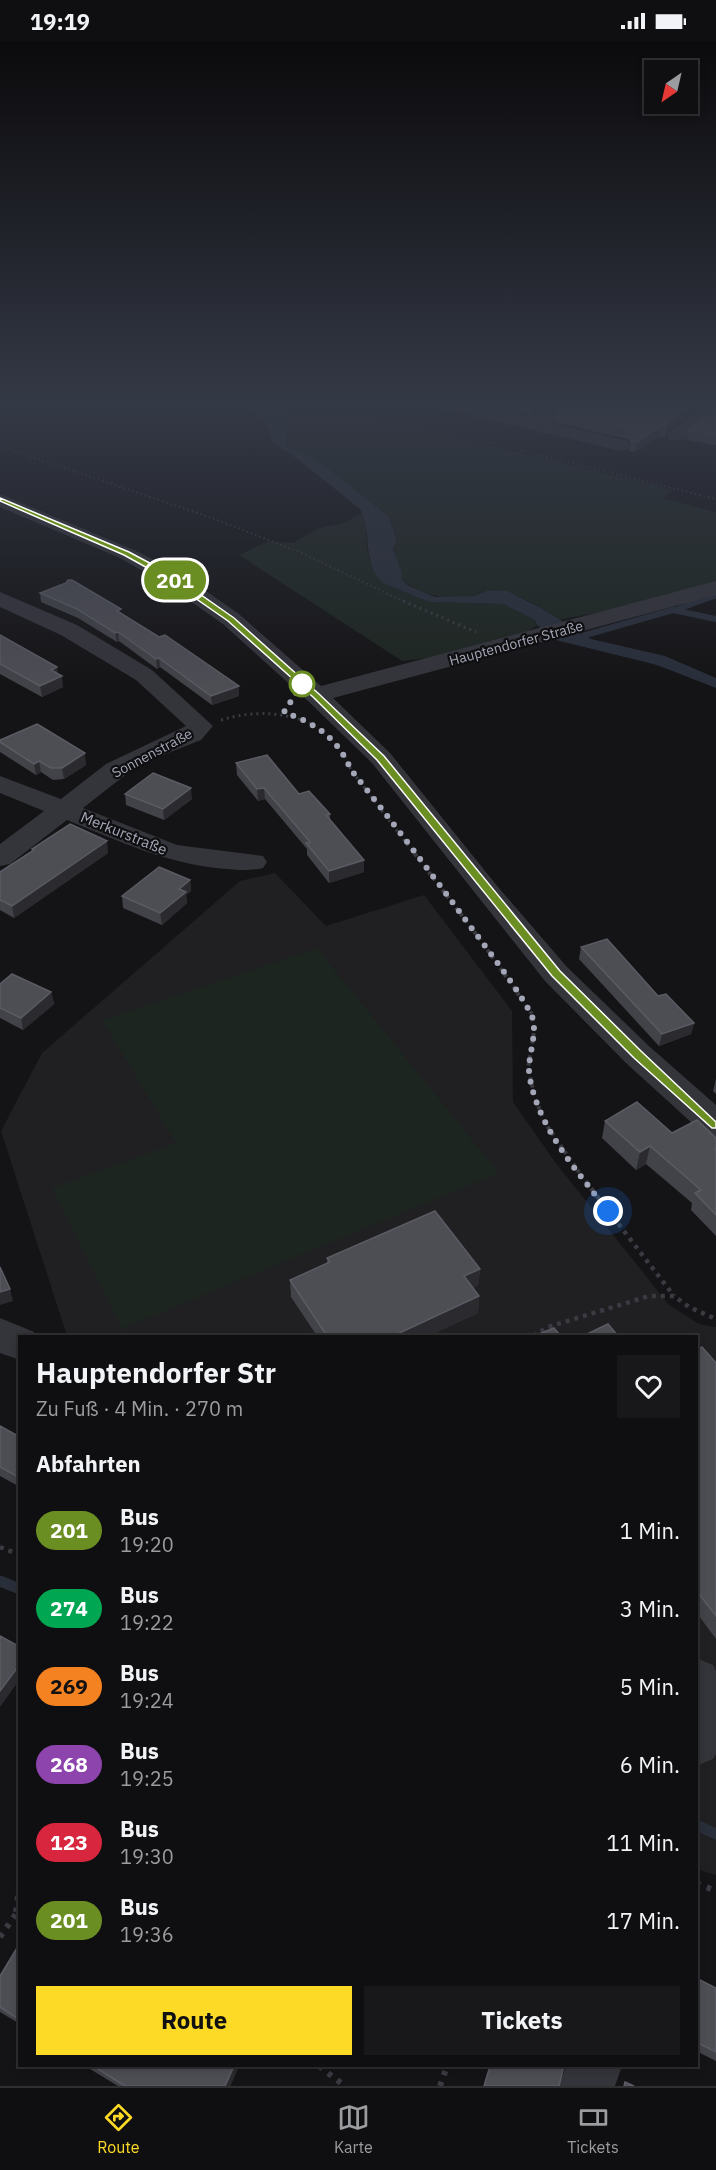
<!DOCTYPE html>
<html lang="de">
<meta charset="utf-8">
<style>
body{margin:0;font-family:"IBM Plex Sans",sans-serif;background:#181719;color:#f1f3f6;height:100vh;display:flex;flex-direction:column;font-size:22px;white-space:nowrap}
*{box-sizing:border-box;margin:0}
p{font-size:20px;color:#9b9c9f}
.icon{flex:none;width:33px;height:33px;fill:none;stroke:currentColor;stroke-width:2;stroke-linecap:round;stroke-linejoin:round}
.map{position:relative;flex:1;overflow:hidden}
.side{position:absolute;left:18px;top:1293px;width:680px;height:732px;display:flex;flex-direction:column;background:#0f0e10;border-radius:0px;box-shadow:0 3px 9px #0003,0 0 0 2px #2f2e30}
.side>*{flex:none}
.badge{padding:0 12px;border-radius:20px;font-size:21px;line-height:39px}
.needle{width:39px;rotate:214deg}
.controls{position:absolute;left:644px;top:18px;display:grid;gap:12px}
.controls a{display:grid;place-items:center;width:54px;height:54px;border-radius:0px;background:#0f0e10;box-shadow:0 3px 9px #0003,0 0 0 2px #2f2e30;font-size:30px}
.you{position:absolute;width:30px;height:30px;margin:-15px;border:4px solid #fff;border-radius:50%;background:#1a73e8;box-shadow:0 0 0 9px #1a73e833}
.map>.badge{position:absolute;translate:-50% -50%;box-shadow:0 0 0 3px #fff}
h2{padding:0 18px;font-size:22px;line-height:54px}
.round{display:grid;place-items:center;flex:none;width:63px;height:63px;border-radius:0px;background:#181719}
.head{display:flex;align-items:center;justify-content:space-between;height:102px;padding:0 18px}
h1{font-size:28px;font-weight:800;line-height:45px}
.button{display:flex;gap:12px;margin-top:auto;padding:12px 18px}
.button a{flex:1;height:69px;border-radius:0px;background:#fcda25;color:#111;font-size:24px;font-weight:800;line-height:69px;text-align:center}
.button a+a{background:#181719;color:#f1f3f6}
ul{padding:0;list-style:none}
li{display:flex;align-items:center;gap:18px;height:78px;padding:0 18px}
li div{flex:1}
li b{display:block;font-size:22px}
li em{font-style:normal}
li .badge{min-width:66px;font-weight:700;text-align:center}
.status{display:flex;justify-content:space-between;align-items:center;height:42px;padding:0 30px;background:#0f0e10;direction:ltr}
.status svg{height:16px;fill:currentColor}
.menu{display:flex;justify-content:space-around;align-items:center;height:84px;border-top:2px solid #2f2e30;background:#0f0e10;font-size:16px;color:#9b9c9f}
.menu a{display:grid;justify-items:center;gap:3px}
.menu .current{color:#fcda25}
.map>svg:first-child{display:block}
.built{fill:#201f22}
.green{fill:#1d2520}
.water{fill:#292f3a}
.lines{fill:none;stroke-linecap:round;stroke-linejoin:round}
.stream-far2{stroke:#292f3a;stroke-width:4.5}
.stream-far1{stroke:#292f3a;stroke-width:6}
.stream{stroke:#292f3a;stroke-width:11}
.path-far4{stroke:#3a3b42;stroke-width:2;stroke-dasharray:1.5 3;stroke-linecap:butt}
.path-far3{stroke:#3a3b42;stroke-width:3;stroke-dasharray:2 4;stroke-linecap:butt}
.path-far2{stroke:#3a3b42;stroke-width:4;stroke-dasharray:3 4.5;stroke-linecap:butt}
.path-far1{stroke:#3a3b42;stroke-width:4.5;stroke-dasharray:4 5;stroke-linecap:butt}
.path{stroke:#3a3b42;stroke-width:6;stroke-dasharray:4.5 7;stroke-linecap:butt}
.minor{fill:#34343b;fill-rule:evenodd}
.wall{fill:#424348}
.shaded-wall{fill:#2b2b2f}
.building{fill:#4d4d54;stroke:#5a5b64;stroke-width:1.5}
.line{fill:#6b8e23;stroke:#fff;stroke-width:1.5}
.walk{stroke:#a4a7b7;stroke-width:6;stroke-dasharray:0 10.8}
.stop-dot{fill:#fff;stroke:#6b8e23;stroke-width:3}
.labels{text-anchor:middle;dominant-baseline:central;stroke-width:4.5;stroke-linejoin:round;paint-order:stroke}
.far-street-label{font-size:14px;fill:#a4a7b7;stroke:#0f0e10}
.street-label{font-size:15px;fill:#a4a7b7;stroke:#0f0e10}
</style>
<div class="status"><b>19:19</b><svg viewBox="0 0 49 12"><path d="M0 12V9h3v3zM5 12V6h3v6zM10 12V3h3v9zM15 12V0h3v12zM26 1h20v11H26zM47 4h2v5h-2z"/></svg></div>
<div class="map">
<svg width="716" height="2044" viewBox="0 0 716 2044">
<rect width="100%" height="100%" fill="#141315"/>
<path class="built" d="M 275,831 L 326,884 L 424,853 L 512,969 L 513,1060 L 555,1120 L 669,1263 L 699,1282 L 716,1285 L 716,1833 L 696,1827 L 696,1294 L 67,1294 L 1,1089 L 42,1011 L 240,839 Z"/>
<path class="green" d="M 256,360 L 312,360 L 673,448 L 663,456 L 716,470 L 716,541 L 611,568 L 557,578 C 543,565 508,546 489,548 C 483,549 478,553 472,554 C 445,558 422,554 401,537 C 402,527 396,519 394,509 C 391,497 394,487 389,475 L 321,421 L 285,405 L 284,371 L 295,367 L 291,364 L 277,369 Z
M 362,471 L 365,475 C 367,497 365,526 383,540 L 429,560 L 503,562 L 535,578 L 537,583 L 527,590 L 447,614 L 402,619 L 239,513 L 269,499 L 293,501 L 319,486 L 342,482 Z
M 317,906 L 499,1131 L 122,1287 L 52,1146 L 176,1101 L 102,978 Z"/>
<path class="water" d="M 228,360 L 256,360 L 277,369 L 291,364 L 296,366 L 284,371 L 288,382 L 285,404 L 321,421 L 389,475 L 396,498 L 393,507 L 402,531 L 401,537 L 409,544 L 435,555 L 474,554 L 488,548 L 507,549 L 539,565 L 591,597 L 665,614 L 716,636 L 716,646 L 657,623 L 556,598 L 537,583 L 535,578 L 503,562 L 429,560 L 383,541 C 361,522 373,489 360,467 L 299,418 L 272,400 C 266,371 255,367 228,360 Z"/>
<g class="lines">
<path class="stream-far2" d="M 696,561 L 716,554"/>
<path class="stream-far1" d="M 675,568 L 700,559
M 575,596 L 673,568 L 716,577"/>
<path class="stream" d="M 0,1539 L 20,1547
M 696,1783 L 716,1792"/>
<path class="path-far4" d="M 328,360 L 716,457
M 347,365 L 356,360
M 0,404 L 212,476 L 302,511 L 407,561"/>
<path class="path-far3" d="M 403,559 L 476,590
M 221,678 C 252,669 279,669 310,681
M 345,714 L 351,728 L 416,814"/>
<path class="path-far2" d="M 415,812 L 482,900 L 532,972 L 534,990 L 528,1026 L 535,1056 L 545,1081 L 581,1133"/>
<path class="path-far1" d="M 580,1132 L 674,1254
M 533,1294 L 548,1285 L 649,1254 L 674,1254 L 689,1265 L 716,1277
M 0,1505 L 20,1513"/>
<path class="path" d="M 696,1841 L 716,1849
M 16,1870 L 20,1838
M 0,1895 L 20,1866
M 319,2024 L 345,2044
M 440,2044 L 447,2024"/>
<path class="minor" d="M 445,360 L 461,360 L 532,376 L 553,360 L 573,360 L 549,381 L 628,399 L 630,403 L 628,407 L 621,409 L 446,367 L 443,363 Z
M 710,360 L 716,360 L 716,373 L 683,398 L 669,398 L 667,394 L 669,390 Z
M 0,452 L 134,508 L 180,531 L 239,572 L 321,644 L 716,539 L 716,553 L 333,656 L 390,711 L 498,845 L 567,925 L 650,1005 L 716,1063 L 716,1095 L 704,1092 L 626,1021 L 545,939 L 372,721 L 307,658 L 223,582 L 164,541 L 120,516 L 0,465 Z
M 0,550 L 77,583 L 152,628 L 213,684 L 201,698 L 158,715 L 124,734 L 83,766 L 177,803 L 263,814 L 267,820 L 263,826 C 251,829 239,828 226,827 C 169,823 119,799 67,778 L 10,822 L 0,824 L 0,802 L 44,769 L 0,751 L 0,734 L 61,757 L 106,722 L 186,684 L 136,638 L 61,593 L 0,565 Z
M 0,1276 L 34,1290 L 36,1294 L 20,1294 L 20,1318 L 0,1311 Z
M 696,1616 L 713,1623 L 716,1629 L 716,1712 L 713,1717 L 696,1724 Z
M 566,2024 L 622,2024 L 615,2044 L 559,2044 Z"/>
</g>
<path class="wall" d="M 412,360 L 444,360 L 443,367 Z
M 470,360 L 550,360 L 531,374 Z
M 567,360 L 707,360 L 668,388 L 665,395 L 660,394 L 635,410 L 629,409 L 630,400 L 628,397 L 554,380 L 555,370 Z
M 716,367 L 716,403 L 687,398 L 688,388 Z
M 40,551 L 121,571 L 239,644 L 239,654 L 212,663 L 160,625 L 157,627 L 119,599 L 117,600 L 78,576 L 41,560 Z
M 0,593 L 58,632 L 63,645 L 42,655 L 0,632 Z
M 0,698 L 86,723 L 64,737 L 53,738 L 41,730 L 36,733 L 0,710 Z
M 236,721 L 299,752 L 330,772 L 330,778 L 364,818 L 364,830 L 329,841 L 307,813 L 307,807 L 265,757 L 258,759 L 237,733 Z
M 125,752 L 192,757 L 164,778 L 126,763 Z
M 32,807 L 108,811 L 14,876 L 0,868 L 0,830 L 33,809 Z
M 190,838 L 191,849 L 186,853 L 187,861 L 162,883 L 123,866 L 122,854 Z
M 581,905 L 694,981 L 691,992 L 659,1004 L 579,917 Z
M 0,942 L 51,950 L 54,962 L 23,988 L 0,976 Z
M 716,1037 L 716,1052 L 713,1049 Z
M 605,1079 L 672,1091 L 716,1096 L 716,1194 L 691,1168 L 692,1161 L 646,1122 L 636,1128 L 602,1096 Z
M 327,1216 L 480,1227 L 478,1244 L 473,1246 L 479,1254 L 478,1271 L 428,1294 L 317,1294 L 291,1255 L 290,1238 L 327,1222 Z
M 696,1307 L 716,1321 L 716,1597 L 696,1570 Z
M 0,1384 L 18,1394 L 20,1392 L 20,1445 L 0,1434 Z
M 20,1901 L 20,1982 L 0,1970 L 0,1934 Z
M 696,1936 L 716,1946 L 716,2019 L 696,2009 Z
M 85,2024 L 239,2024 L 230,2044 L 118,2044 Z"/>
<path class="shaded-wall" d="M 538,360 L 550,360 L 531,374 L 532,364 Z
M 695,360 L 707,360 L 668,388 L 665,395 L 666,385 L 669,378 Z
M 661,384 L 660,394 L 635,410 L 637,400 Z
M 118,590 L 119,599 L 117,600 L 115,591 Z
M 159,616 L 160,625 L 157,627 L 156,617 Z
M 57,625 L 58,635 L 62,634 L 63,645 L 42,655 L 40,644 L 51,628 Z
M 239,644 L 239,654 L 212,663 L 211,654 Z
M 85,711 L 86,723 L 64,737 L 62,726 Z
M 39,719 L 41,730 L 36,733 L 34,722 Z
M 191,746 L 192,757 L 164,778 L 163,767 Z
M 264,746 L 265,757 L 258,759 L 257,747 Z
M 107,799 L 108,811 L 14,876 L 12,864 Z
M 364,818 L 364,830 L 329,841 L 329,829 Z
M 190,838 L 191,849 L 186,853 L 187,861 L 162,883 L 160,871 L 179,847 Z
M 51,950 L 54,962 L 23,988 L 21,976 Z
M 694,981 L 691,992 L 659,1004 L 662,992 Z
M 650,1104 L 646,1122 L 636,1128 L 640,1110 Z
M 480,1227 L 478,1244 L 462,1251 L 464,1234 Z
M 10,1247 L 13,1259 L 0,1263 L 0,1250 Z
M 479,1254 L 478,1271 L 428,1294 L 393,1294 Z
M 20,1622 L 20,1637 L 0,1665 L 0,1649 Z
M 234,2024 L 239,2024 L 230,2044 L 225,2044 Z"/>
<path class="building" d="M 513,360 L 538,360 L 532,364 Z
M 567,360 L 695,360 L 669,378 L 666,385 L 661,384 L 637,400 L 631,399 L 633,392 L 630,387 L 555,370 Z
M 716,367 L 716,393 L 688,388 Z
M 68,538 L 72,538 L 121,567 L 117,569 L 159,595 L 165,593 L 239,644 L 211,654 L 159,616 L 156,617 L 118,590 L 115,591 L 77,567 L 40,551 L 66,541 Z
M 0,593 L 57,625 L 51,628 L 62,634 L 40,644 L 0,622 Z
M 37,682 L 85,711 L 62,726 L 51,726 L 39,719 L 34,722 L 0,700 L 0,698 Z
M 267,713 L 299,752 L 309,749 L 330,772 L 326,773 L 364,818 L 329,829 L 306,801 L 310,800 L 264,746 L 257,747 L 236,721 Z
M 153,731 L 191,746 L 163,767 L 125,752 Z
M 70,782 L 107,799 L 12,864 L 0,858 L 0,830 L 34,808 L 32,807 Z
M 159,825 L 190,838 L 179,847 L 186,850 L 160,871 L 122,854 Z
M 607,897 L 658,954 L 666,952 L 694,981 L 662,992 L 581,905 Z
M 12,932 L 51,950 L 21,976 L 0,966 L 0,942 Z
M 637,1060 L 672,1091 L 697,1078 L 716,1096 L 716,1106 L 715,1107 L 716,1108 L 716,1173 L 695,1151 L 701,1148 L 650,1104 L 640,1110 L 605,1079 Z
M 435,1169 L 480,1227 L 464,1234 L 479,1254 L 393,1294 L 317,1294 L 325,1291 L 290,1238 L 330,1220 L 327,1216 Z
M 0,1225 L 10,1247 L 0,1250 Z
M 608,1282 L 618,1294 L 583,1294 Z
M 554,1286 L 561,1294 L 534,1294 Z
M 702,1305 L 716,1321 L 716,1574 L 696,1548 L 696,1307 Z
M 0,1384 L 18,1394 L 20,1392 L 20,1436 L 0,1425 Z
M 0,1594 L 20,1605 L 20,1622 L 0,1649 Z
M 20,1901 L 20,1978 L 0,1965 L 0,1934 Z
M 696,1936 L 716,1946 L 716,2010 L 696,2000 Z
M 93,2024 L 234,2024 L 225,2044 L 125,2044 Z
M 490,2024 L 564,2024 L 559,2044 L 484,2044 Z
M 625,2040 L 634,2044 L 624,2044 Z"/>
<linearGradient id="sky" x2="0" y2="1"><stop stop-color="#0b0a0c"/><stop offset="0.56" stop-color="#343946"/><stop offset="1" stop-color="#343946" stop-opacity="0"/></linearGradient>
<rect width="716" height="646" fill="url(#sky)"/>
<path class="line" d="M 0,456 L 129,510 L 174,534 L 234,576 L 319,652 L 384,714 L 560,929 L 642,1010 L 716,1080 L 716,1086 L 712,1086 L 634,1016 L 552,934 L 377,718 L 313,655 L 228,579 L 169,538 L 124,513 L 0,459 Z"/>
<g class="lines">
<path class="walk" d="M 302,642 L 284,670 C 316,682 337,695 351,728 C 388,774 424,822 459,869 C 483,902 510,935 530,970 C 541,989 525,1016 530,1037 C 540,1088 577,1129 608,1169"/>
</g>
<circle class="stop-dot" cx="302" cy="642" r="12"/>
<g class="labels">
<g class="far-street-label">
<text transform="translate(516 601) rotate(-15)">Hauptendorfer Straße</text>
<text transform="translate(152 711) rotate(-28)">Sonnenstraße</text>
</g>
<g class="street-label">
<text transform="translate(124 791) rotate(22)">Merkurstraße</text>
</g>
</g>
</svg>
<div class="controls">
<a><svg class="needle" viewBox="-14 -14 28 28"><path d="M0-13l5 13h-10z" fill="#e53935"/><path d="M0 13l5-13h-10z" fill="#9b9c9f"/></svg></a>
</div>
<div class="you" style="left:608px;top:1169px"></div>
<b class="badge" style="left:175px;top:538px;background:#6b8e23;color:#fff">201</b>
<section class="side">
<div class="head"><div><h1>Hauptendorfer Str</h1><p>Zu Fuß · 4 Min. · 270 m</p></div><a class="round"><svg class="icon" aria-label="heart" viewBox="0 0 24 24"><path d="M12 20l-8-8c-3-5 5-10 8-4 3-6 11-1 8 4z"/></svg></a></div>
<h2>Abfahrten</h2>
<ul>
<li><span class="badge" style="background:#6b8e23;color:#fff">201</span><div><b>Bus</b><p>19:20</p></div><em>1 Min.</em></li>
<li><span class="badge" style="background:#00a651;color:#fff">274</span><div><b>Bus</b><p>19:22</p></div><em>3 Min.</em></li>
<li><span class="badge" style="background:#f58220;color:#111">269</span><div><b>Bus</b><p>19:24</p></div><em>5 Min.</em></li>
<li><span class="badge" style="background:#8e44ad;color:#fff">268</span><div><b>Bus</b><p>19:25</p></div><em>6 Min.</em></li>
<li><span class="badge" style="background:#d7263d;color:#fff">123</span><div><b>Bus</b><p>19:30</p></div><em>11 Min.</em></li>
<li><span class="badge" style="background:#6b8e23;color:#fff">201</span><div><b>Bus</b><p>19:36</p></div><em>17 Min.</em></li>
</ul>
<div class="button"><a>Route</a><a>Tickets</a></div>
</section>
</div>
<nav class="menu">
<a class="current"><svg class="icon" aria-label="directions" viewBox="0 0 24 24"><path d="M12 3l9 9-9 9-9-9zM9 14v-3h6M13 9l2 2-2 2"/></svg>Route</a>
<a><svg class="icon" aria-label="map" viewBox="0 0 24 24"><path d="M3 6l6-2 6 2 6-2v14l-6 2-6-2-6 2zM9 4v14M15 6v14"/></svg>Karte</a>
<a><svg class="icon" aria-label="tickets" viewBox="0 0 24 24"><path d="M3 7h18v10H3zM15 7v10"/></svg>Tickets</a>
</nav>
